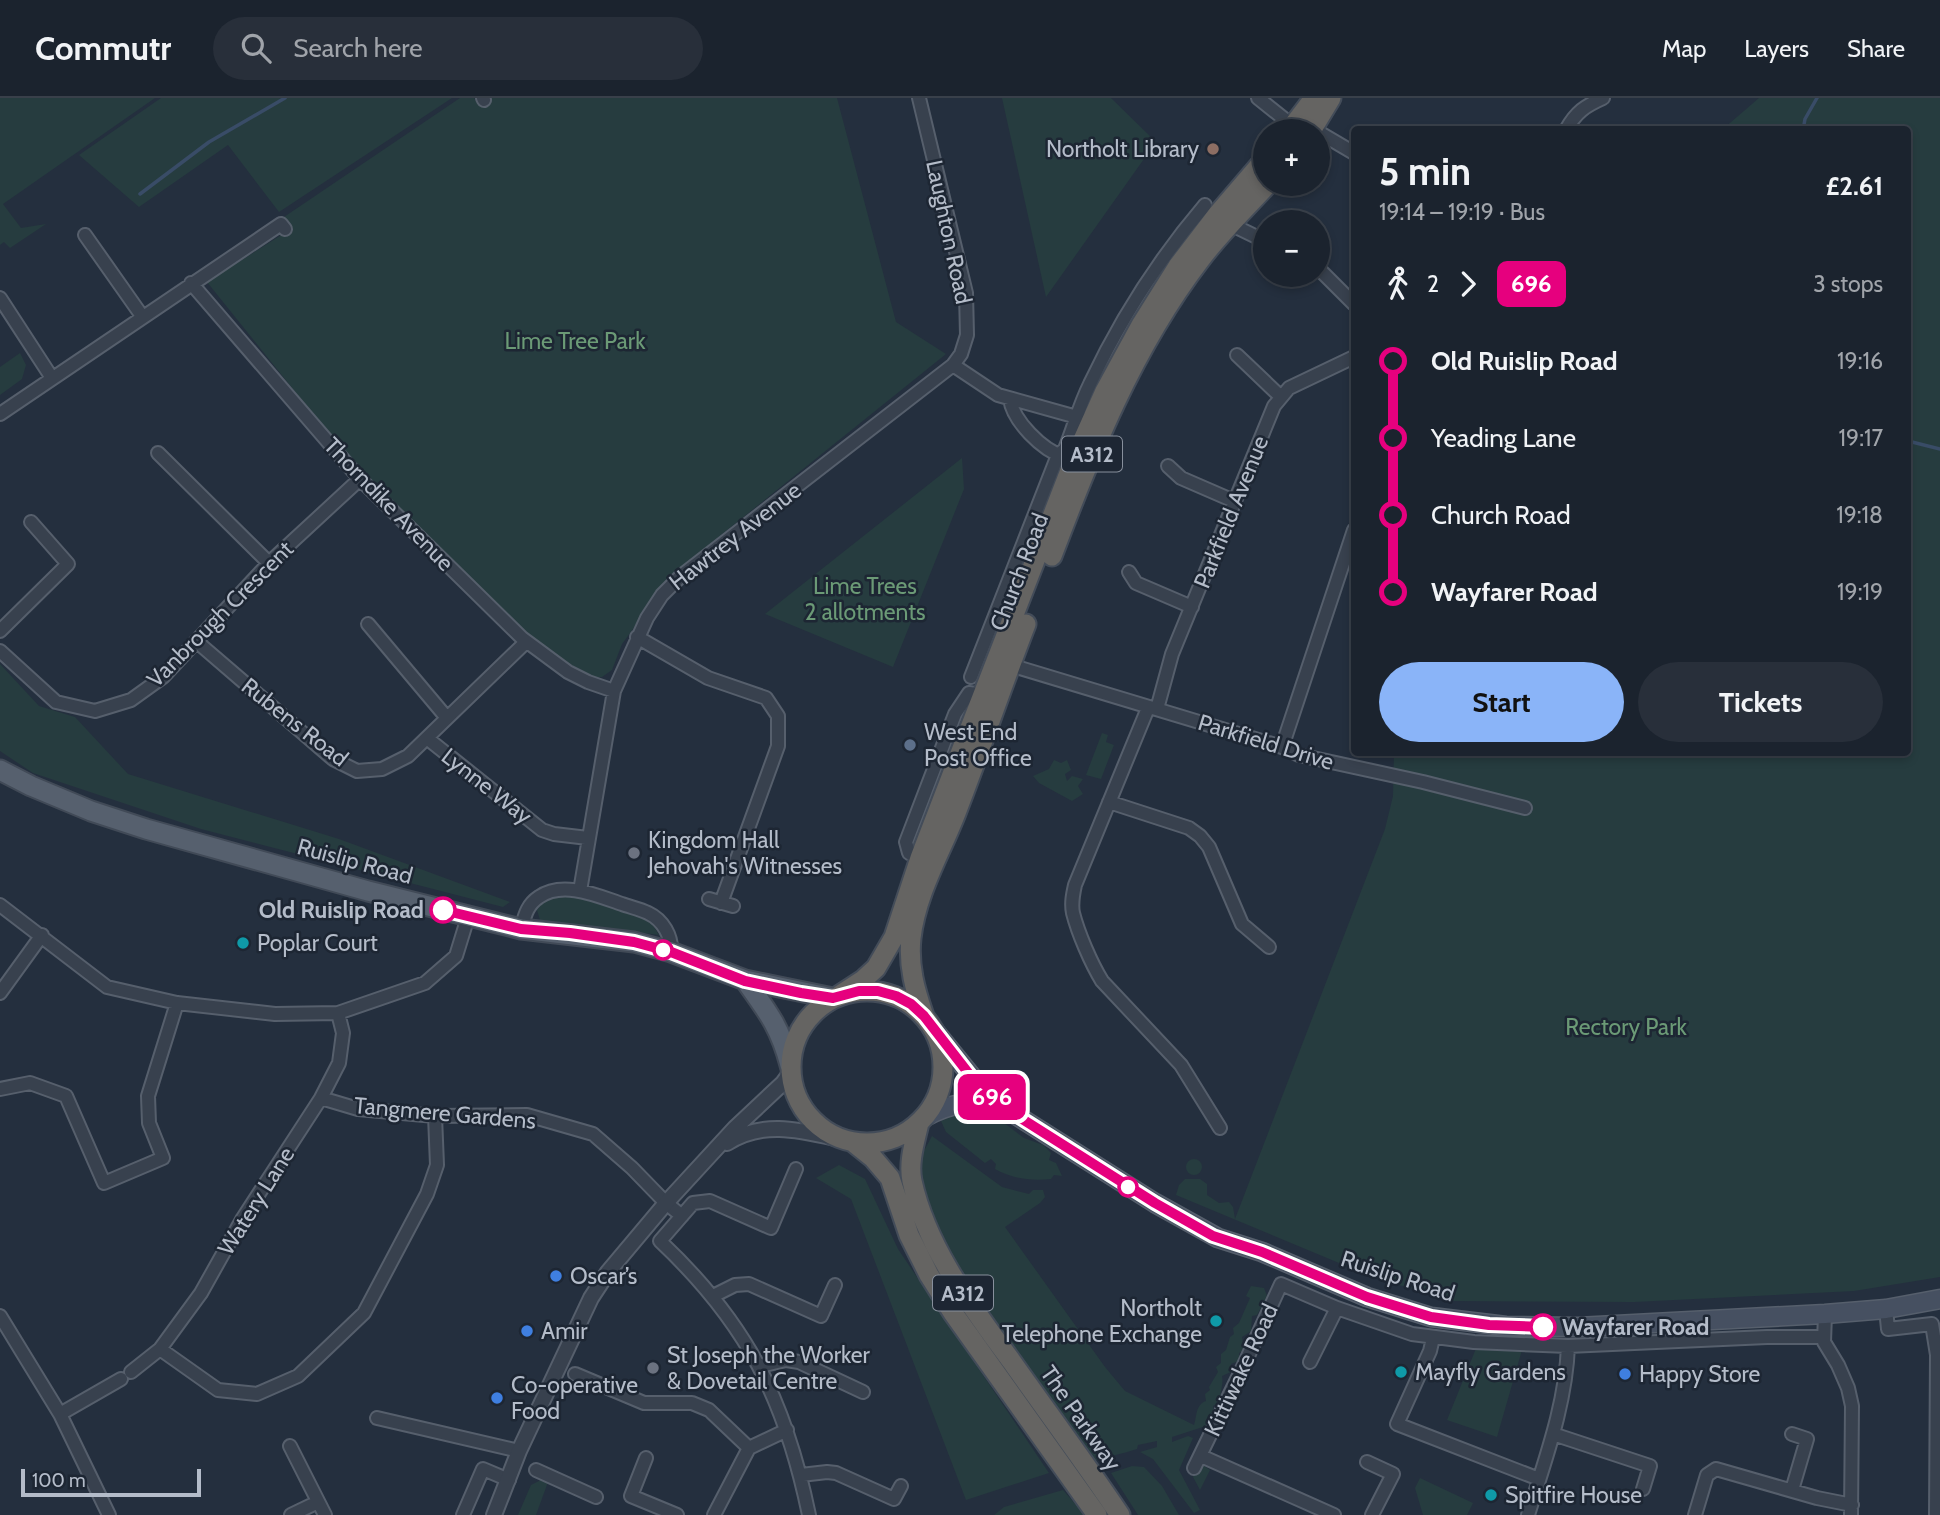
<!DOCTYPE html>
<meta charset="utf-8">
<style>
body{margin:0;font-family:Cabin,sans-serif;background:#282f3a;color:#f1f3f6;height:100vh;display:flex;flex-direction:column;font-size:26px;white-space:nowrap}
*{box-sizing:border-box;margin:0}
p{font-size:23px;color:#a0a4aa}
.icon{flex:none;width:38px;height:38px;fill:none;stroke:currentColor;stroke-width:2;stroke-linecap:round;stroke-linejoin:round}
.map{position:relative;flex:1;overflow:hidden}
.details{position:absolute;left:1351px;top:28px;width:560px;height:630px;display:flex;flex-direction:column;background:#1b232e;border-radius:7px;box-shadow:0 4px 10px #0003,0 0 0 2px #39404a}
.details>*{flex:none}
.badge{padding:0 14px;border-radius:10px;font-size:24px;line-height:46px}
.buttons{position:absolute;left:1253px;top:21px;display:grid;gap:14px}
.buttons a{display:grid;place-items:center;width:77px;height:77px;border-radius:50%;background:#1b232e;box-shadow:0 4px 10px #0003,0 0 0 2px #39404a;font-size:35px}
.scale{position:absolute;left:21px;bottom:18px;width:180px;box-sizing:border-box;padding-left:7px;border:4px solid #b4bcc9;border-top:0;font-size:19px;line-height:24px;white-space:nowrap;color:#b4bcc9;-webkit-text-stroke:5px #1d2633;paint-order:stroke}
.map>.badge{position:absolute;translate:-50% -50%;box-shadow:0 0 0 4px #fff}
.legs{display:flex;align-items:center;gap:10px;height:77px;padding:0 28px;font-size:23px}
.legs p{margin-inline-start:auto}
.headline{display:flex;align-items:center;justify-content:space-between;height:119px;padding:0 28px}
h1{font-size:38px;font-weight:800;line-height:52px}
.button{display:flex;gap:14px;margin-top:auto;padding:14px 28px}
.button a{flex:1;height:80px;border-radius:42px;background:#8ab4f8;color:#111;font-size:28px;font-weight:800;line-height:80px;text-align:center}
.button a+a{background:#282f3a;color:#f1f3f6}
ul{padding:0 28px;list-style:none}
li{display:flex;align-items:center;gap:24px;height:77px;font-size:26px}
li i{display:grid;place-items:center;width:10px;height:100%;margin:0 9px;background:currentColor}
li i::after{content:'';width:18px;height:18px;margin:-9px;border:5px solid;border-radius:50%;background:#1b232e}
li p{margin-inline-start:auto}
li:first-child i{background:linear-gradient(#0000 50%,currentColor 0)}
li:last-child i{background:linear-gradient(currentColor 50%,#0000 0)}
header{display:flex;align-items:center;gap:42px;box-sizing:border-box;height:98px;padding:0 35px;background:#1b232e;border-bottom:2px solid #39404a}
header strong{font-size:33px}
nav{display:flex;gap:38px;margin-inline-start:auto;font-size:24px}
.search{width:490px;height:63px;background:#282f3a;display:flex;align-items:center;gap:18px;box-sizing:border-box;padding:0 24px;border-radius:38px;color:#a0a4aa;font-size:26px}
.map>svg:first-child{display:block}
.green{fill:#263c3f}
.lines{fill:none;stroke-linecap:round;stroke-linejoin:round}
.stream{stroke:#394c67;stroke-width:3.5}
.minor-casing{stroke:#565f6c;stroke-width:16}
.tertiary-casing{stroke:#565f6c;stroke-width:18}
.secondary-casing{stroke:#565f6c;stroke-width:21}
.primary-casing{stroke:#414a57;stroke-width:23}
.trunk-casing{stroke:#434c59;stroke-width:23}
.minor{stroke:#38414e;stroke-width:12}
.tertiary{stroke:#38414e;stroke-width:14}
.secondary{stroke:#465061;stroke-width:18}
.primary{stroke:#56606e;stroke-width:19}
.trunk{stroke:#656462;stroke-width:19}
.line-1-casing{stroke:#fff;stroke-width:16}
.line-1{stroke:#e6007e;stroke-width:10}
.education-dot{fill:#8d6e63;stroke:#1d2633;stroke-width:2.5}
.service-dot{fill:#5c6f8a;stroke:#1d2633;stroke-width:2.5}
.worship-dot{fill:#6b7280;stroke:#1d2633;stroke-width:2.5}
.stop-1-dot{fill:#fff;stroke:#e6007e;stroke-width:3.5}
.culture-dot{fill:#0f9aa8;stroke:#1d2633;stroke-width:2.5}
.shop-dot{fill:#3f7fe0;stroke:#1d2633;stroke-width:2.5}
.labels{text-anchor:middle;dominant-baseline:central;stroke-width:5;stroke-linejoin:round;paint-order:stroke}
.shield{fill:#1d2633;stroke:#878f9c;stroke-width:2}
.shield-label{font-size:21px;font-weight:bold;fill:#b4bcc9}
.poi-label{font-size:23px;fill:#b4bcc9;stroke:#1d2633;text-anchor:start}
.street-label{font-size:23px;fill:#b4bcc9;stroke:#1d2633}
.park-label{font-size:23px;fill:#6b9a76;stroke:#1d2633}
.stop-label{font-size:23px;font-weight:bold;fill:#b4bcc9;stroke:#1d2633;text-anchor:end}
</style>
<header>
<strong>Commutr</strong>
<div class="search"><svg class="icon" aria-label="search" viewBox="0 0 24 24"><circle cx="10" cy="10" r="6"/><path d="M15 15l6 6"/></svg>Search here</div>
<nav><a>Map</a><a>Layers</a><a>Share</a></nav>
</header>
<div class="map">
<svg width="1940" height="1417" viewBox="0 0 1940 1417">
<rect width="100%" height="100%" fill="#242f3e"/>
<path class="green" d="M 0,0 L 155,0 L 3,106 L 21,130 L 46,126 L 10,150 L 4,144 L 0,147 Z
M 161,0 L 452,0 L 279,114 L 228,47 L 139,109 L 79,57 Z
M 460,0 L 474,0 L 478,5 L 484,0 L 837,0 L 896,224 L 946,256 L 675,474 L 622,546 L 612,572 L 602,579 L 589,579 L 530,539 L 353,366 L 207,184 L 291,131 L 284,119 Z
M 1002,0 L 1111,0 L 1156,44 L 1046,199 Z
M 1759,0 L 1940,0 L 1940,1179 L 1854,1193 L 1634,1204 L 1454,1203 L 1375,1180 L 1176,1097 L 1179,1087 L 1185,1081 L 1200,1081 L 1207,1086 L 1207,1097 L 1219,1105 L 1229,1104 L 1233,1109 L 1235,1121 L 1385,731 L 1393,698 L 1394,655 L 1908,654 L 1908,32 L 1723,31 Z
M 20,255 L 26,267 L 22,281 L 0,297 L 0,269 Z
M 962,360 L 964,391 L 893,569 L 765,516 Z
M 0,566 L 39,608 L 75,619 L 128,676 L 339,741 L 510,804 L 503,809 L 201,731 L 33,675 L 0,653 Z
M 1102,635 L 1108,637 L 1106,644 L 1114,647 L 1101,681 L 1086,677 Z
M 1054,662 L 1061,665 L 1067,662 L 1071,672 L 1065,676 L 1067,683 L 1072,678 L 1083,681 L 1078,688 L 1083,696 L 1072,703 L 1039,685 L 1033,678 L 1049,671 Z
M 570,797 L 648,819 L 659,837 L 540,822 L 537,812 C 544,800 558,799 570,797 Z
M 960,1015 L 988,1017 L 999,1021 L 1024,1040 L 1043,1047 L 1051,1055 L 1049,1062 L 1056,1065 L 1062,1078 L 1054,1077 L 1051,1081 C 1031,1083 1013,1081 995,1071 L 996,1066 L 991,1061 L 985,1065 L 946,1034 L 941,1023 Z
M 932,1038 L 1002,1089 L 1029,1096 L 1033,1092 L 1043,1092 L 1045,1099 L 1040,1105 L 1005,1129 L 1105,1269 L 1125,1293 L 1194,1327 C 1197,1319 1195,1307 1206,1303 L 1205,1296 L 1210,1292 L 1209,1289 L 1218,1274 L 1216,1269 L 1221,1265 L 1221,1256 L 1226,1252 L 1230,1239 L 1234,1236 L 1233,1230 L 1239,1225 L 1250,1200 L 1246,1198 L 1251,1188 L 1264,1190 L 1267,1198 L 1257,1217 L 1252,1218 L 1251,1233 L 1242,1239 L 1244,1252 L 1239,1255 L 1239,1263 L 1231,1266 L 1233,1273 L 1222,1278 C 1224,1287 1219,1293 1221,1303 L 1213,1308 L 1214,1314 L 1206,1322 L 1206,1328 L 1172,1339 L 1172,1344 L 1188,1338 L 1193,1340 L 1179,1372 L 1200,1412 L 1194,1415 L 1153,1361 L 1140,1354 L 1157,1349 L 1157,1343 L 1138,1347 L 1137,1351 C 1123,1356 1108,1358 1094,1363 L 975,1206 L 924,1106 L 919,1062 Z
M1186 1069a8 8 0 1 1 16 0a8 8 0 1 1-16 0Z
M 839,1067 L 865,1081 L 898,1151 L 1049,1375 L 966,1402 L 851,1101 L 816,1080 Z
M 1477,1248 L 1522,1252 L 1497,1339 L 1447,1322 Z
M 1132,1368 L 1144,1369 L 1162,1388 L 1179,1417 L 1138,1417 L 1111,1375 Z
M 1204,1368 L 1210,1372 L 1200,1392 L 1193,1379 L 1195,1373 Z
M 1420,1380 L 1473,1405 L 1467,1417 L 1423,1417 L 1415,1390 Z
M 541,1382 L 548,1384 L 536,1417 L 518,1417 L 531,1387 Z
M 1063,1392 L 1085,1417 L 994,1417 L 1004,1409 Z"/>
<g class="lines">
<path class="stream" d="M 1803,32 L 1805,21 L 1817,0
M 140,96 L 209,44 L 285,0
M 1908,343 L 1940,351"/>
<defs>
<path id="minor" d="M 483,0 L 484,2
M 1258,0 L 1293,28
M 1566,32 C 1576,14 1585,8 1603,0
M 1320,35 L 1354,55
M 1230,126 L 1265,143
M 85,137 L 142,218
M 1318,170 L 1354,206
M 191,185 L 360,381 L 522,540 L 568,574 L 588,584 L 614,593
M 0,200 L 52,280
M 1237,257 L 1280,298
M 953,267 L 998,297 L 1084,321
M 1010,301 C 1013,323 1042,352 1064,359
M 0,316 L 281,126 L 285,131
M 158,355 L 269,465
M 1168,368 L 1181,380 L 1234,403
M 1129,474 L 1136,485 L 1192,509
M 368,526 L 447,620
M 0,533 L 68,466 L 31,424
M 637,539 L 708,580 L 766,600 L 778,618 L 778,648 L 721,805
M 196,543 L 333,661 L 357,673 L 382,671 L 408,658 L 526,544
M 0,553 L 56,604 L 95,613 L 131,602 L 163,579 L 269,465 L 360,381
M 1010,567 L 1282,649 L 1299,657 L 1423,684 L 1525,710
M 971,579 L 1058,357 L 1065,351 C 1074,329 1079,308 1090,286 C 1120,222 1159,161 1205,107
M 1148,610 L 1075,787 C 1073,796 1071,805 1073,815 C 1078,835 1091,865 1102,883 L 1181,967 L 1220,1030
M 1157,611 L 1172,556 L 1274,308 L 1289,290 L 1354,259
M 428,641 L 542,732 L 554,736 L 588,740
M 1282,649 L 1354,432
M 1109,704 L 1189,730 L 1200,738 L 1209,749 L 1242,826 L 1269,849
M 920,760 L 909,755 L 906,744 L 955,616 L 969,595 L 983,597
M 580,793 L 614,593 L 647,520 L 662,497 L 681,478 L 953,267 L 961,256 L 967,237 L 966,195 L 919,0
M 709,801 L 733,808
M 0,807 L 107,889 L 177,905 L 275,916 L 338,915 L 425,885 L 456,858 L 468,819
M 521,831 C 525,817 527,807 539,799 C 563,782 598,798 622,806 C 630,809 640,811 648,815 C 663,822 672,838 671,854
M 0,895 L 42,837
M 0,991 L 30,985 L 66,998 L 104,1085 L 163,1060 L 149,1025 L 148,998 L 177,905
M 321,1000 L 358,1011 L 435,1018 L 527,1017 L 593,1036 L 632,1070 L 666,1105 L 682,1118
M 796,1071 L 771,1130 L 710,1103 L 693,1105 L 660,1143 C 747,1225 785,1301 809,1417
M 713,1198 L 735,1187 L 749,1186 L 821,1218 L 835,1187
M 1886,1211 L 1888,1231 L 1932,1226 L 1937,1257 L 1936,1417
M 1825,1216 L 1824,1244 L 1838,1267 L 1848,1290 L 1852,1308 L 1851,1417
M 0,1218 L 60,1316 L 109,1417
M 1433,1240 L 1430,1253 L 1397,1326 L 1539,1381
M 160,1251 L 218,1292 L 257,1296 L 298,1278 L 364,1215 L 427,1096 L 437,1067 L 435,1018
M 1310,1264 L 1337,1210
M 760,1268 L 786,1262 L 799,1264 L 863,1294
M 131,1274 L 160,1251 L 201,1195 L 243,1120 L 321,1000 L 339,965 L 343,935 L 338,915
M 575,1276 L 644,1305 L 692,1305 L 709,1312 L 749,1350
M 60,1316 L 121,1281
M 377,1320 L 519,1353
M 1553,1336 L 1650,1368 L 1643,1391
M 1792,1336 L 1807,1341 L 1792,1392
M 290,1348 L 325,1417
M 1201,1358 L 1334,1417
M 646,1360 L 631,1398 L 677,1417
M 1367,1364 L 1393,1376 L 1372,1417
M 1194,1370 L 1243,1269 L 1281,1186 L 1337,1210 L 1412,1236 L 1474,1244 L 1568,1248 L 1767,1239 L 1824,1239
M 536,1372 L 596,1399
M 801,1377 L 827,1374 L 836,1375 L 894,1401 L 901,1388
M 291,1417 L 318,1404
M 463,1417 L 483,1371 L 509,1382
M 714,1417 L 749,1350 L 787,1332
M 1528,1417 C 1545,1362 1566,1306 1568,1248
M 1695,1417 L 1707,1377 L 1716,1371 L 1817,1400 L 1852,1407"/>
<path id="tertiary" d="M 727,1045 C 763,1022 800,1032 840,1041
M 494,1417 L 519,1353 L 591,1200 L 608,1174 L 666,1105 L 735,1030 L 783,985 L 791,974"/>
<path id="secondary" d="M 934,932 L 973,980 L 1008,1012 L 1155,1105 L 1218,1140 L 1262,1154 L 1367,1199 L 1431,1219 L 1506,1228 L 1578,1229 L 1825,1216 L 1886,1211 L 1940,1201
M 925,1019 C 951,1005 973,1001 1001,1010"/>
<path id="primary" d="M 0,672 L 31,688 L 91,713 L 146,731 L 368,793 L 521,831 L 634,844 L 671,854 L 745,882 L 833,900
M 745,882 C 768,914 780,929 790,967"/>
<path id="trunk" d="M 1289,33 L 1314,0
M 1311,33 L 1331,0
M 1052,458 C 1091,355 1132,251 1200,162 C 1220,135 1245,111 1268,86
M791 969a76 76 0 1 1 152 0a76 76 0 1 1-152 0Z
M 840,897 L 863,882 L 876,870 L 894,839 L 920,760 L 958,661 L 1074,362 L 1105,293 L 1141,227 L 1178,168 L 1217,117 L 1265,61
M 924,918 C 915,892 908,868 911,840 C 916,796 940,756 956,715 C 980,653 1002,588 1026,526
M 919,1025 C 915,1043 908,1064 912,1083 C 927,1151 972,1209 1012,1264 C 1048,1315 1085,1365 1120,1417
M 853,1044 L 873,1060 L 890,1080 L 909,1137 L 929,1177 L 953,1215 L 1097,1417"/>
</defs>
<use href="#minor" class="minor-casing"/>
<use href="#tertiary" class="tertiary-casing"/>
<use href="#secondary" class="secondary-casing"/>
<use href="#primary" class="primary-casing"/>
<use href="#trunk" class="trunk-casing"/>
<use href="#minor" class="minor"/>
<use href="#tertiary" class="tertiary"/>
<use href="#secondary" class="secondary"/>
<use href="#primary" class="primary"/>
<use href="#trunk" class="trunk"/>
</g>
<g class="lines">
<defs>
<path id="line-1" d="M 443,812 L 521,831 L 570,835 L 634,844 L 671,854 L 745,883 L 801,895 L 833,900 L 859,893 L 878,893 L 896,898 L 911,906 L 924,918 L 973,981 L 1008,1012 L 1155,1105 L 1213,1138 L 1262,1154 L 1367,1199 L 1431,1219 L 1489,1227 L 1543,1229"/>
</defs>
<use href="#line-1" class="line-1-casing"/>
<use href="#line-1" class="line-1"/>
</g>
<circle class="education-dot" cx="1213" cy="51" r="7"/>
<circle class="service-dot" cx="910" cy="647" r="7"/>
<g class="worship-dot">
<circle cx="634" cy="755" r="7"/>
<circle cx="653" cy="1270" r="7"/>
</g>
<g class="stop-1-dot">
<circle cx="443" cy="812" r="12"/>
<circle cx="663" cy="852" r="9"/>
<circle cx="1128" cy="1089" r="9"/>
<circle cx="1543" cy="1229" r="12"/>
</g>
<g class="culture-dot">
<circle cx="243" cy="845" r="7"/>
<circle cx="1216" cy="1223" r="7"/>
<circle cx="1401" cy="1274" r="7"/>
<circle cx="1491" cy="1397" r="7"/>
</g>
<g class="shop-dot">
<circle cx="556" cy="1178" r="7"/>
<circle cx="527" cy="1233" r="7"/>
<circle cx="1625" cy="1276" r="7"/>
<circle cx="497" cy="1300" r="7"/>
</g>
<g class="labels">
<g class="shield">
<rect x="1062" y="338.5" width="60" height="35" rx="5"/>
<rect x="933" y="1177.5" width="60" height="35" rx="5"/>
</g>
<g class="shield-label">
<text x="1092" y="356">A312</text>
<text x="963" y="1195">A312</text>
</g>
<g class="poi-label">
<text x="1199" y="51" text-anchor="end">Northolt Library</text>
<text x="924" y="634">West End<tspan x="924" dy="26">Post Office</tspan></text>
<text x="648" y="742">Kingdom Hall<tspan x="648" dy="26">Jehovah's Witnesses</tspan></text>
<text x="257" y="845">Poplar Court</text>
<text x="570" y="1178">Oscar’s</text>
<text x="1202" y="1210" text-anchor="end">Northolt<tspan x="1202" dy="26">Telephone Exchange</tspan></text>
<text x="541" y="1233">Amir</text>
<text x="667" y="1257">St Joseph the Worker<tspan x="667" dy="26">&amp; Dovetail Centre</tspan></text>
<text x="1415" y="1274">Mayfly Gardens</text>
<text x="1639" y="1276">Happy Store</text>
<text x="511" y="1287">Co-operative<tspan x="511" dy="26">Food</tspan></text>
<text x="1505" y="1397">Spitfire House</text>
</g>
<g class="street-label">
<text transform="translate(949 134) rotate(78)">Laughton Road</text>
<text transform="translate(389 406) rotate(46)">Thorndike Avenue</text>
<text transform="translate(1231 414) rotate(-68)">Parkfield Avenue</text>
<text transform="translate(735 438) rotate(-38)">Hawtrey Avenue</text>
<text transform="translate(1019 474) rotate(-69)">Church Road</text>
<text transform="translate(220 516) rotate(-45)">Vanbrough Crescent</text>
<text transform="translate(295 624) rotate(38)">Rubens Road</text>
<text transform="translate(1266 644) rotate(17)">Parkfield Drive</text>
<text transform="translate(487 688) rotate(38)">Lynne Way</text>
<text transform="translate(355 763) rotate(15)">Ruislip Road</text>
<text transform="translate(445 1015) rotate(5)">Tangmere Gardens</text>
<text transform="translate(256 1103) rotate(-58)">Watery Lane</text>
<text transform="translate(1398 1178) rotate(18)">Ruislip Road</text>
<text transform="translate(1241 1272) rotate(-65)">Kittiwake Road</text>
<text transform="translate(1081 1320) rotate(55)">The Parkway</text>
</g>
<g class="park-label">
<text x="575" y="243">Lime Tree Park</text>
<text x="865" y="488">Lime Trees<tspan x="865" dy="26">2 allotments</tspan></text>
<text x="1626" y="929">Rectory Park</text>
</g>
<g class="stop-label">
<text x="424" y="812">Old Ruislip Road</text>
<text x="1562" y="1229" text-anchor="start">Wayfarer Road</text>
</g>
</g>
</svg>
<div class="buttons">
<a>+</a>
<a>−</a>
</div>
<div class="scale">100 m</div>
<b class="badge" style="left:992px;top:999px;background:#e6007e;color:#fff">696</b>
<section class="details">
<div class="headline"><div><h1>5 min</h1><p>19:14 – 19:19 · Bus</p></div><b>£2.61</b></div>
<div class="legs"><svg class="icon" aria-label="walk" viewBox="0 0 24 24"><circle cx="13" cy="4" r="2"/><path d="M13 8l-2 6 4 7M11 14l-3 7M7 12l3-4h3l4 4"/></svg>2<svg class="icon" aria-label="forward" viewBox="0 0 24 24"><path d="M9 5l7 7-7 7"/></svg><b class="badge" style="background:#e6007e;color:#fff">696</b><p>3 stops</p></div>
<ul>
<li><i style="color:#e6007e"></i><b>Old Ruislip Road</b><p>19:16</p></li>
<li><i style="color:#e6007e"></i><span>Yeading Lane</span><p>19:17</p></li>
<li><i style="color:#e6007e"></i><span>Church Road</span><p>19:18</p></li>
<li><i style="color:#e6007e"></i><b>Wayfarer Road</b><p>19:19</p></li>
</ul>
<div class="button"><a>Start</a><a>Tickets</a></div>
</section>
</div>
